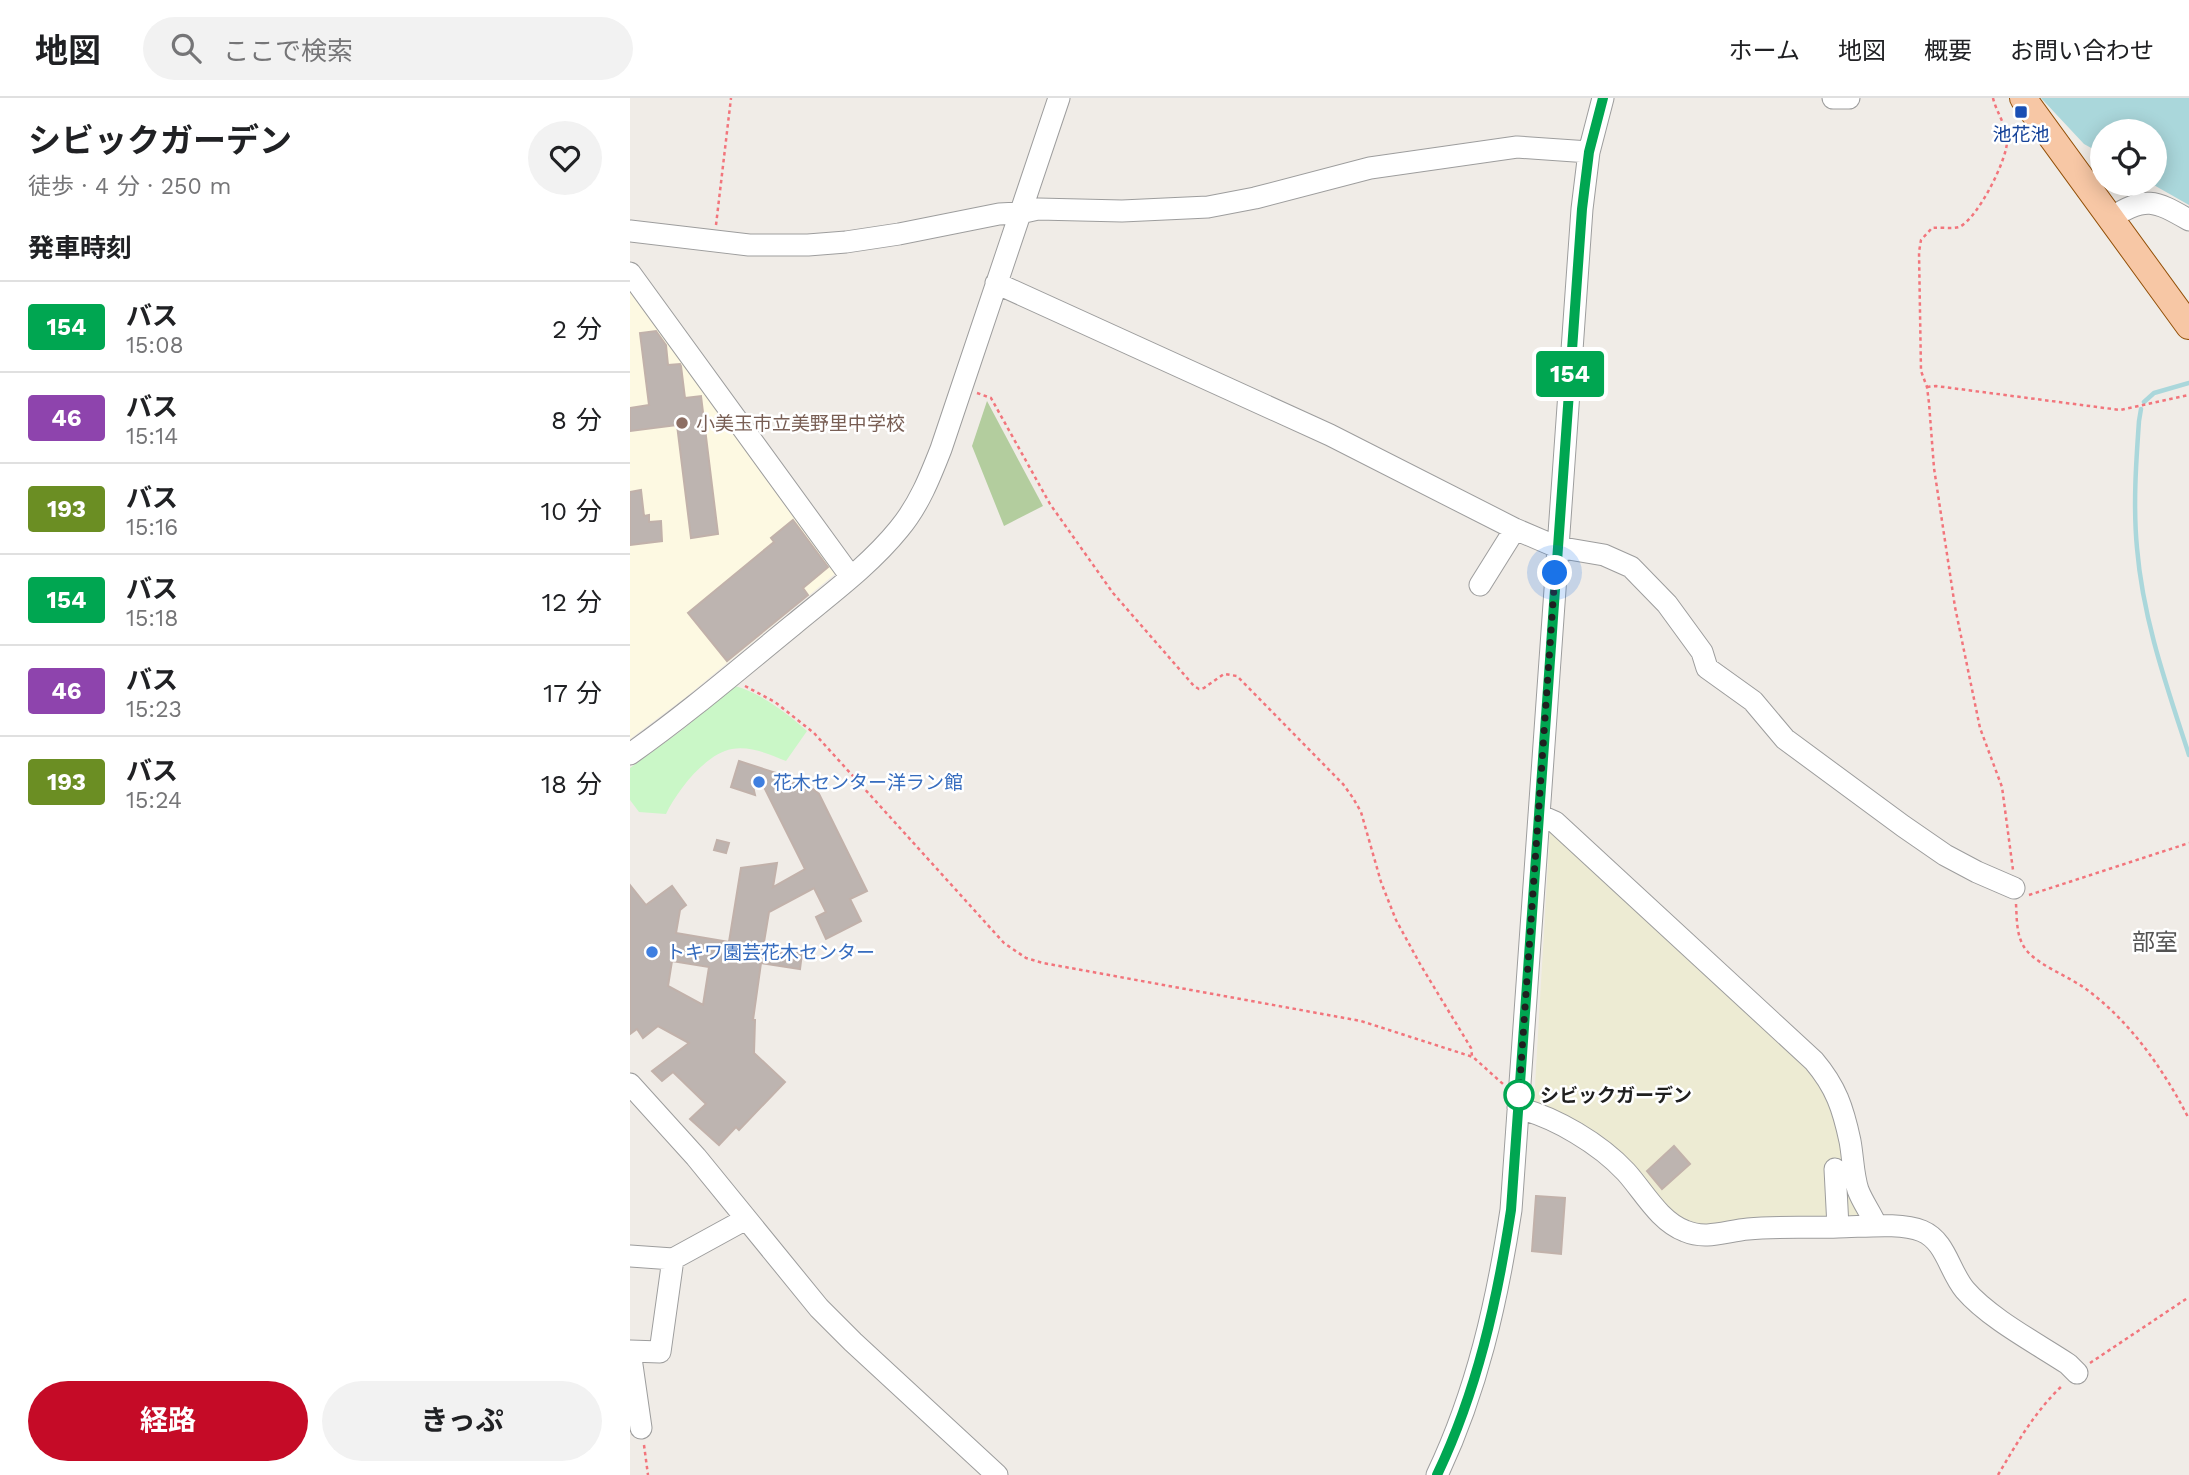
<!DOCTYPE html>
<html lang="ja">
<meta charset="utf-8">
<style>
body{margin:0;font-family:"Work Sans","Noto Sans JP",sans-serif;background:#f2f2f2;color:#202124;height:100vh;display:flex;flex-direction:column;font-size:26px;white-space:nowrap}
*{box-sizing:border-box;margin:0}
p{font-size:23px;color:#757577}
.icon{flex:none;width:38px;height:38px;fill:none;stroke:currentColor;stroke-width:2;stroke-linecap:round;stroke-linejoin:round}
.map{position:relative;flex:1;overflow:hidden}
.sheet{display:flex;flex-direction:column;background:#fff;width:630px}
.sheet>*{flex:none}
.badge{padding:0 14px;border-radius:5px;font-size:24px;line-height:46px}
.controls{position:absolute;left:1460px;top:21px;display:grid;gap:14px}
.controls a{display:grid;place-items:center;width:77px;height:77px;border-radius:50%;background:#fff;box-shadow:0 4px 18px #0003;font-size:35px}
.you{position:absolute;width:35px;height:35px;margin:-18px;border:5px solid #fff;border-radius:50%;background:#1a73e8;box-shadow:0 0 0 10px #1a73e833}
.map>.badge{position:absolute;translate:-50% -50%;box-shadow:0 0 0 4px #fff}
h2{padding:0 28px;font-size:26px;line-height:63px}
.round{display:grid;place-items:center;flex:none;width:74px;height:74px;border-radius:37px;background:#f2f2f2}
.headline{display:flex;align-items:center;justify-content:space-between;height:119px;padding:0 28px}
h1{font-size:33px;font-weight:700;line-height:52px}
.button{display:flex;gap:14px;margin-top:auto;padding:14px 28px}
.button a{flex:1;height:80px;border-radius:42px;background:#c50b27;color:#fff;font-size:28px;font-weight:700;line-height:80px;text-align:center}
.button a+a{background:#f2f2f2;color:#202124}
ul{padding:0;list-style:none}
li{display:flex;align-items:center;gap:21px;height:91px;padding:0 28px;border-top:2px solid #e0e0e0}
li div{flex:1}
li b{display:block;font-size:26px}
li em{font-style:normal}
li .badge{min-width:77px;font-weight:700;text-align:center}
header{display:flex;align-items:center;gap:42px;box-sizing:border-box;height:98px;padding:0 35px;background:#fff;border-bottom:2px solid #e0e0e0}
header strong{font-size:33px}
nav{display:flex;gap:38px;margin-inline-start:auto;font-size:24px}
.search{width:490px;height:63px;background:#f2f2f2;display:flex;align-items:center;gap:18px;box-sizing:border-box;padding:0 24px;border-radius:38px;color:#757577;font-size:26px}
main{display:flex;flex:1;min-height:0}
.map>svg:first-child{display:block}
.education{fill:#fdf9e2}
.farmland{fill:#edebd3}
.forest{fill:#b3cd9e}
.park{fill:#caf7c7}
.water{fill:#aad7db}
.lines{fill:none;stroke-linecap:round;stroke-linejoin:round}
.stream{stroke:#aad7db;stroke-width:4.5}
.building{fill:#bdb4b0;stroke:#c1b1aa;stroke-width:2;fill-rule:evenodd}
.minor-casing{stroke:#9d9d9d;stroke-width:23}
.major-casing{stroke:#935008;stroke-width:28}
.path{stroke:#f2757c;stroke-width:2.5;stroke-dasharray:3.5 3.5;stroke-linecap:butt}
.minor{stroke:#fff;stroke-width:21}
.major{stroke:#f7c7a5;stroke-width:26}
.line-casing{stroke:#fff;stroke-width:16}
.line{stroke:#00a651;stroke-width:10}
.walk{stroke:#202020;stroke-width:7;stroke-dasharray:0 12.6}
.transit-dot{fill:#1a4fb4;stroke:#fff;stroke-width:2.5}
.education-dot{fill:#8d6e63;stroke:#fff;stroke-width:2.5}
.shop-dot{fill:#3f7fe0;stroke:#fff;stroke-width:2.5}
.stop-dot{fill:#fff;stroke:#00a651;stroke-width:3.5}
.labels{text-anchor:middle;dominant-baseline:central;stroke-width:5;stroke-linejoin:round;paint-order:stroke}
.transit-label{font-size:19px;fill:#164399;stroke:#fff}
.education-label{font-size:19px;fill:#785e54;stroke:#fff;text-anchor:start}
.shop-label{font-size:19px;fill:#366cbe;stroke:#fff;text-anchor:start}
.stop-label{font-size:19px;font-weight:bold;fill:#202020;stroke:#fff;text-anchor:start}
.quarter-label{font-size:23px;fill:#535353;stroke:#fff}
</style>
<header>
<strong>地図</strong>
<div class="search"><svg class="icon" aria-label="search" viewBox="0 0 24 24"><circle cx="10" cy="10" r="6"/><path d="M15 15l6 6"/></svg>ここで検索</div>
<nav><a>ホーム</a><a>地図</a><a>概要</a><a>お問い合わせ</a></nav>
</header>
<main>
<section class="sheet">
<div class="headline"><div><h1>シビックガーデン</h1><p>徒歩 · 4 分 · 250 m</p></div><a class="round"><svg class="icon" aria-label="heart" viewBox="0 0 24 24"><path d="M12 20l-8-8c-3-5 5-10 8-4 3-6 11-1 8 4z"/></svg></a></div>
<h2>発車時刻</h2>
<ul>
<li><span class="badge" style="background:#00a651;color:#fff">154</span><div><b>バス</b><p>15:08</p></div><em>2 分</em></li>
<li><span class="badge" style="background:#8e44ad;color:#fff">46</span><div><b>バス</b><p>15:14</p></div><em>8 分</em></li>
<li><span class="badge" style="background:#6b8e23;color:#fff">193</span><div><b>バス</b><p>15:16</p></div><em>10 分</em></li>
<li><span class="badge" style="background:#00a651;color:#fff">154</span><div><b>バス</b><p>15:18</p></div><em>12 分</em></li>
<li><span class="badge" style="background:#8e44ad;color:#fff">46</span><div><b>バス</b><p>15:23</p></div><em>17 分</em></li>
<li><span class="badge" style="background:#6b8e23;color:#fff">193</span><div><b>バス</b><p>15:24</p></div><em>18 分</em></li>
</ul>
<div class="button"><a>経路</a><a>きっぷ</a></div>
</section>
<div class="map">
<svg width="1559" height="1377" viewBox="0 0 1559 1377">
<rect width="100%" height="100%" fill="#f0ece7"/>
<path class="education" d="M 0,184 L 206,475 L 56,599 L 0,641 Z"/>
<path class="farmland" d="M 920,730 L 1164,950 L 1203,999 L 1238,1118 L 1057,1128 L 904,1005 Z"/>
<path class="forest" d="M 357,303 L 413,408 L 374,428 L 342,348 Z"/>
<path class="park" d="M 105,588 C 130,595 157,615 177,633 L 156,663 C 139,656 121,648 102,651 C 75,656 47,693 36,716 L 9,714 L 0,702 L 0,670 L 52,632 Z"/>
<path class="water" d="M 1411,0 L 1559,0 L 1559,107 L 1522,86 L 1524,86 L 1524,33 L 1472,33 L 1472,56 L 1454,46 Z"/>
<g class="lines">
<path class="stream" d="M 1514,304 L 1524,295 L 1559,285
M 1511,311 L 1509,323 C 1506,365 1503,408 1507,450 C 1513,522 1537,589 1559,657"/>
</g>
<path class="building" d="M 26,233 L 36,247 L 38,267 L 50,266 L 51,268 L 55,300 L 71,298 L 88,436 L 61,440 L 47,327 L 0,333 L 0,310 L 19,307 L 10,235 Z
M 11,392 L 14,418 L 19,417 L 19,424 L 31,423 L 32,443 L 0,447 L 0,394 Z
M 163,422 L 198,469 L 173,490 L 178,497 L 97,563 L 58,515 L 144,444 L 141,440 Z
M 109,663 L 174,684 L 189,696 L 237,793 L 220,801 L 231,823 L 196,841 L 186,819 L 196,814 L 184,790 L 139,814 L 133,850 L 172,855 L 170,871 L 131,865 L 123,922 L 125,922 L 124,955 L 155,984 L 109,1032 L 106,1029 L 89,1047 L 60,1021 L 76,1006 L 43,974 L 32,983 L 22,973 L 59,945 L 28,928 L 13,940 L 7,931 L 0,936 L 0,787 L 16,807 L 42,788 L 56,807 L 50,812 L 46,835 L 99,844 L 111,770 L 147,765 L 143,789 L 175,771 L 130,681 L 122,684 L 125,697 L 101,689 ZM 42,863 L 79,869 L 73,907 L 38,888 Z
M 87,742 L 99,745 L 96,755 L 84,752 Z
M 1044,1048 L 1060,1066 L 1032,1091 L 1017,1073 Z
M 906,1098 L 935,1100 L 931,1156 L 902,1153 Z"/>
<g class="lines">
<defs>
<path id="minor" d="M 1203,0 L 1219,0
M 1480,120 C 1516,98 1524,102 1559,122
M 0,133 L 119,147 L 178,147 L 216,144 L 269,136 L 369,116 L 390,115 L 408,111 L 492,113 L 578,109 L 625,100 L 740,70 L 887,49 L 959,54
M 0,175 L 221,479
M 366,185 L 700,337 L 885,431 L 927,449 L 974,457 L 1001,469 L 1037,506 L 1072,554 L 1077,570 L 1123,603 L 1155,641 L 1273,728 L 1315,757 L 1347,774 L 1384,790
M 850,487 L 885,431
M 0,656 C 57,616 109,571 163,527 C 199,497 239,468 269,431 C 289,407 300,379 311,351 L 429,0
M 909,717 L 925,724 L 1184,963 C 1206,989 1213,1010 1220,1043 C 1223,1059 1223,1077 1228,1092 C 1233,1105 1241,1115 1246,1127
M 0,986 L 66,1059 L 189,1210 L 223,1244 L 367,1377
M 888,1010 C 925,1019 970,1046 996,1074 C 1014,1094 1029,1123 1055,1133 C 1076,1142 1096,1133 1118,1131 C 1147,1128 1178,1130 1208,1129 C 1231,1129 1271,1124 1292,1133 C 1316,1143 1319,1173 1335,1192 C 1359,1220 1406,1245 1438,1266 L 1447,1275
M 1205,1071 L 1208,1129
M 0,1158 L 43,1161 L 116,1121
M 11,1330 L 0,1253 L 30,1254 L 43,1161
M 807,1377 C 847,1293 867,1204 881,1112 L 952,111 L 959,54 L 973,0"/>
<path id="major" d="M 1393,0 L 1559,228"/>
</defs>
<use href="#minor" class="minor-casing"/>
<use href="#major" class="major-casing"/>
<path class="path" d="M 1363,0 C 1366,13 1376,27 1377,41 C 1379,59 1347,122 1329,129 C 1321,131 1310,129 1302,130 L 1291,142 L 1289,154 L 1291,273 L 1297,289 L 1299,305 L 1304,370 L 1325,509 L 1350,630 L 1372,689 L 1383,772
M 86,127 L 101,0
M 1297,289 L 1306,288 L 1490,312 L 1559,297
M 347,295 L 361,300 L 420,406 L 483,495 L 564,588 L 569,591 L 574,590 L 594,576 L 607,578 L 713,686 L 723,700 L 731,714 L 751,784 L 766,822 L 790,866 L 841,950 L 842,958
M 115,588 L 145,604 L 184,635 L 374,845 L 396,860 L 413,865 L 731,923 L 843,959 L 873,986
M 1399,797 L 1559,745
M 1386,806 C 1387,822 1386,840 1397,853 C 1410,868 1438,878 1456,891 C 1500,923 1534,972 1559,1021
M 1460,1265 L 1559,1199
M 14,1347 L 18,1377
M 1368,1377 C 1387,1345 1405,1313 1433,1287"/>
<use href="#minor" class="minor"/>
<use href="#major" class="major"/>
</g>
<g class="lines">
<defs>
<path id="line" d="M 807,1377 C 847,1293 867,1204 881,1112 L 952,111 L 959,54 L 973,0"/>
</defs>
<use href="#line" class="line-casing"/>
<use href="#line" class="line"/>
<path class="walk" d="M 889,997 L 925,475"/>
</g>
<rect class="transit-dot" x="1384" y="7" width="14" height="14" rx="3.5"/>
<circle class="education-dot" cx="52" cy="325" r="7"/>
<g class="shop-dot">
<circle cx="129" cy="684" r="7"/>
<circle cx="22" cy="854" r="7"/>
</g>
<circle class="stop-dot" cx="889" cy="997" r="14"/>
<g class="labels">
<g class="transit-label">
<text x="1391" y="36">池花池</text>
</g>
<g class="education-label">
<text x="66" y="325">小美玉市立美野里中学校</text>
</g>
<g class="shop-label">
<text x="143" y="684">花木センター洋ラン館</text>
<text x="36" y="854">トキワ園芸花木センター</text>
</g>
<g class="stop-label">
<text x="910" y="997">シビックガーデン</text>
</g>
<g class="quarter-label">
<text x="1525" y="844">部室</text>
</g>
</g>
</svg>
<div class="controls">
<a><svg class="icon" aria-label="locate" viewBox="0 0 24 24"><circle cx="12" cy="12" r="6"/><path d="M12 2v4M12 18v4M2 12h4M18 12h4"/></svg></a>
</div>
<div class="you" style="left:925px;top:475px"></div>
<b class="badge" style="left:940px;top:276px;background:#00a651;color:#fff">154</b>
</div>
</main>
